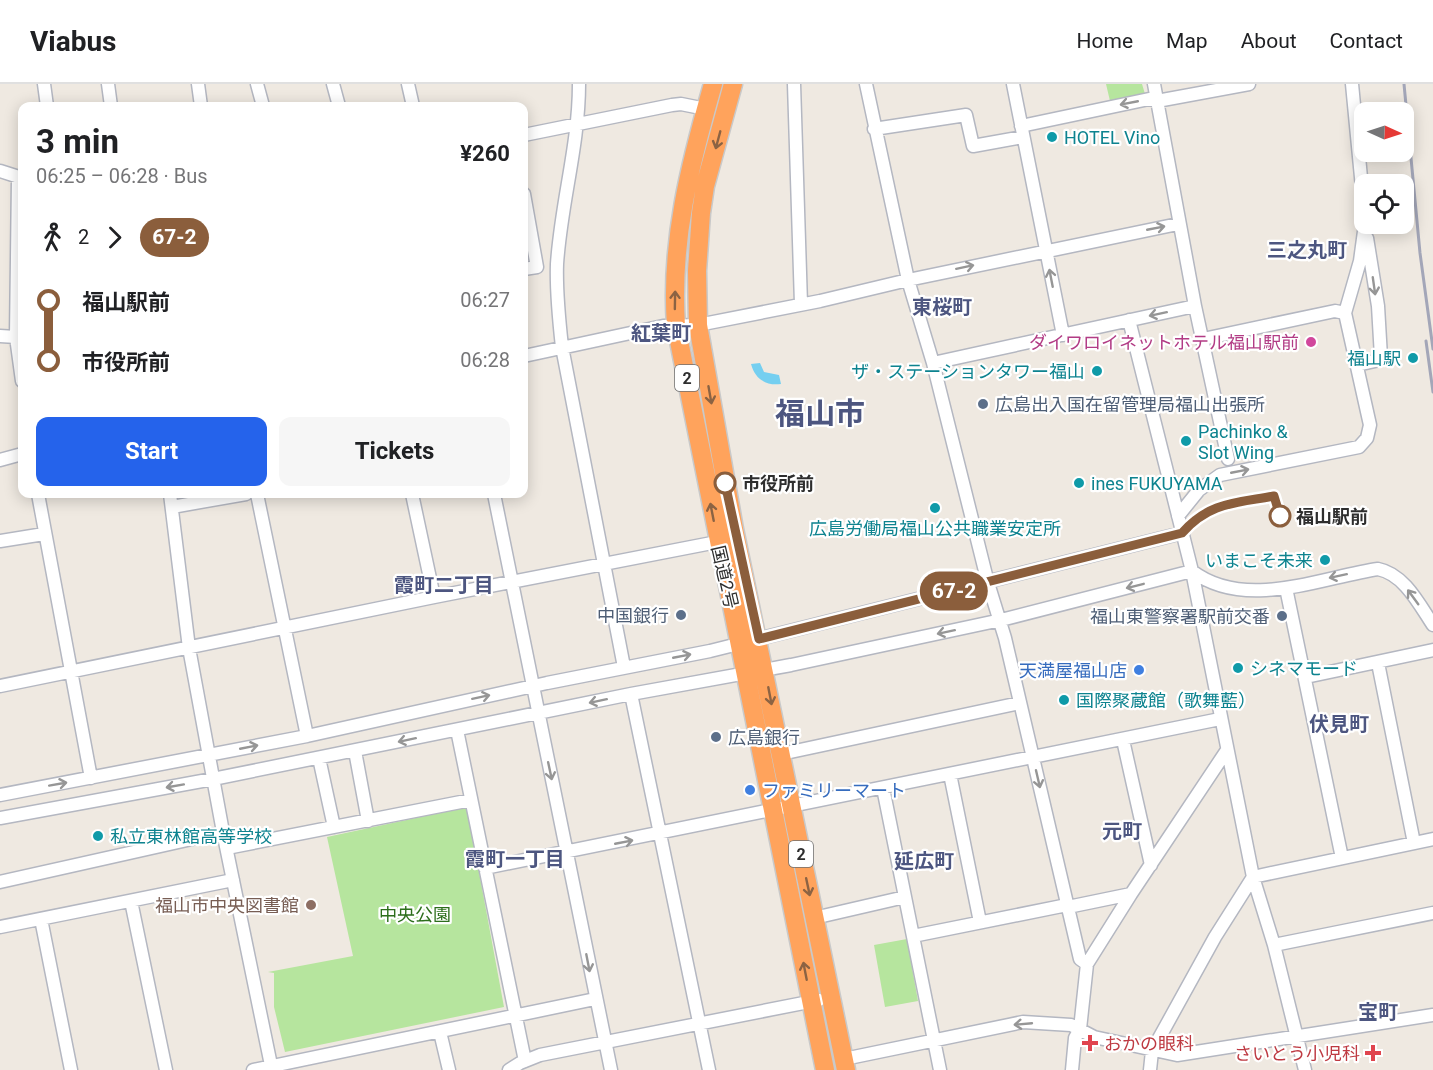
<!DOCTYPE html>
<meta charset="utf-8">
<style>
body{margin:0;font-family:Roboto,"Noto Sans JP",sans-serif;background:#f6f6f6;color:#202124;height:100vh;display:flex;flex-direction:column;font-size:22px;white-space:nowrap}
*{box-sizing:border-box;margin:0}
p{font-size:20px;color:#757577}
.icon{flex:none;width:33px;height:33px;fill:none;stroke:currentColor;stroke-width:2;stroke-linecap:round;stroke-linejoin:round}
.map{position:relative;flex:1;overflow:hidden}
.drawer{position:absolute;left:18px;top:18px;width:510px;height:396px;display:flex;flex-direction:column;background:#fff;border-radius:12px;box-shadow:0 3px 15px #0003}
.drawer>*{flex:none}
.badge{padding:0 12px;border-radius:20px;font-size:21px;line-height:39px}
.needle{width:39px;rotate:93deg}
.fabs{position:absolute;left:1354px;top:18px;display:grid;gap:12px}
.fabs a{display:grid;place-items:center;width:60px;height:60px;border-radius:12px;background:#fff;box-shadow:0 3px 15px #0003;font-size:30px}
.map>.badge{position:absolute;translate:-50% -50%;box-shadow:0 0 0 3px #fff}
.legs{display:flex;align-items:center;gap:9px;height:66px;padding:0 18px;font-size:20px}
.legs p{margin-inline-start:auto}
.summary{display:flex;align-items:center;justify-content:space-between;height:102px;padding:0 18px}
h1{font-size:33px;font-weight:700;line-height:45px}
.button{display:flex;gap:12px;margin-top:auto;padding:12px 18px}
.button a{flex:1;height:69px;border-radius:12px;background:#2563eb;color:#fff;font-size:24px;font-weight:700;line-height:69px;text-align:center}
.button a+a{background:#f6f6f6;color:#202124}
ul{padding:0 18px;list-style:none}
li{display:flex;align-items:center;gap:21px;height:60px;font-size:22px}
li i{display:grid;place-items:center;width:9px;height:100%;margin:0 8px;background:currentColor}
li i::after{content:'';width:15px;height:15px;margin:-8px;border:4px solid;border-radius:50%;background:#fff}
li p{margin-inline-start:auto}
li:first-child i{background:linear-gradient(#0000 50%,currentColor 0)}
li:last-child i{background:linear-gradient(currentColor 50%,#0000 0)}
header{display:flex;align-items:center;gap:36px;box-sizing:border-box;height:84px;padding:0 30px;background:#fff;border-bottom:2px solid #e0e0e0}
header strong{font-size:28px}
nav{display:flex;gap:33px;margin-inline-start:auto;font-size:21px}
.map>svg:first-child{display:block}
.green{fill:#b6e59e}
.water{fill:#75cff0}
.lines{fill:none;stroke-linecap:round;stroke-linejoin:round}
.minor-casing{stroke:#b4b7c1;stroke-width:15}
.highway-casing{stroke:#c9c9c9;stroke-width:21}
.minor{stroke:#fff;stroke-width:12}
.highway{stroke:#ffa35c;stroke-width:18}
.rail{stroke:#a3a6b8;stroke-width:3}
.oneway{stroke:#969696}
.oneway2{stroke:#8c6343}
.line-1-casing{stroke:#fff;stroke-width:14}
.line-1{stroke:#8b5e3c;stroke-width:9}
.culture-dot{fill:#0f9aa8;stroke:#fff;stroke-width:2}
.hotel-dot{fill:#d1479c;stroke:#fff;stroke-width:2}
.service-dot{fill:#5c6f8a;stroke:#fff;stroke-width:2}
.stop-1-dot{fill:#fff;stroke:#8b5e3c;stroke-width:3}
.shop-dot{fill:#3f7fe0;stroke:#fff;stroke-width:2}
.education-dot{fill:#8d6e63;stroke:#fff;stroke-width:2}
.health-dot{fill:#e0444e;stroke:#fff;stroke-width:2}
.labels{text-anchor:middle;dominant-baseline:central;stroke-width:4.5;stroke-linejoin:round;paint-order:stroke}
.shield{fill:#fff;stroke:#6d6d6d;stroke-width:1.5}
.shield-label{font-size:16px;font-weight:bold;fill:#2e2e2e}
.culture-label{font-size:18px;fill:#0d838f;stroke:#fff;text-anchor:start}
.hotel-label{font-size:18px;fill:#b23c85;stroke:#fff;text-anchor:end}
.service-label{font-size:18px;fill:#4e5e75;stroke:#fff;text-anchor:start}
.stop-label{font-size:18px;font-weight:bold;fill:#2e2e2e;stroke:#fff;text-anchor:start}
.street-label{font-size:18px;fill:#2e2e2e;stroke:#fff}
.shop-label{font-size:18px;fill:#366cbe;stroke:#fff;text-anchor:end}
.education-label{font-size:18px;fill:#785e54;stroke:#fff;text-anchor:end}
.park-label{font-size:18px;fill:#2c6e1b;stroke:#fff}
.health-label{font-size:18px;fill:#be3a42;stroke:#fff;text-anchor:start}
.neighbourhood-label{font-size:20px;font-weight:bold;fill:#4d5680;stroke:#fff}
.town-label{font-size:30px;font-weight:bold;fill:#4d5680;stroke:#fff}
</style>
<header>
<strong>Viabus</strong>
<nav><a>Home</a><a>Map</a><a>About</a><a>Contact</a></nav>
</header>
<div class="map">
<svg width="1433" height="986" viewBox="0 0 1433 986">
<rect width="100%" height="100%" fill="#efe9e1"/>
<path class="green" d="M 1106,0 L 1142,0 L 1145,10 L 1110,17 Z
M 467,723 L 504,923 L 285,968 L 274,923 L 274,889 L 268,888 L 353,872 L 327,753 Z
M 907,855 L 918,917 L 885,923 L 874,861 Z"/>
<path class="water" d="M 760,279 L 764,288 L 779,291 L 781,300 C 766,302 755,295 751,280 Z"/>
<g class="lines">
<defs>
<path id="minor" d="M 44,0 L 47,22
M 108,0 L 111,22
M 198,0 L 201,22
M 257,0 L 263,22
M 333,0 L 339,22
M 408,0 L 413,22
M 579,0 C 579,61 561,119 557,180 C 556,207 559,236 562,263 L 624,583
M 794,0 L 801,220
M 866,0 L 908,196 L 933,279 L 988,499 L 1005,554 L 1080,875 L 1087,880
M 1013,0 L 1063,251
M 1352,0 L 1365,135
M 1021,42 L 1149,15 L 1157,17 L 1249,0
M 874,45 L 966,31 L 973,62 L 1023,53
M 524,51 L 672,21 L 681,20 L 706,25
M 0,87 L 22,94
M 18,94 L 16,253 L 22,297
M 524,110 L 537,183 L 524,185
M 1195,222 L 1228,375
M 1129,236 L 1192,487 L 1253,793 L 1274,861 L 1305,986
M 0,252 L 16,253
M 1203,255 L 1335,227 L 1345,229
M 524,272 L 663,242 L 698,241 L 820,217 L 908,196 L 1178,140
M 933,279 L 1195,222 L 1154,0
M 1357,281 L 1375,277 L 1381,273 L 1378,222 L 1367,154
M 0,376 L 22,370
M 38,410 L 91,694
M 170,410 L 189,564 L 223,748 L 272,986
M 257,410 L 307,652
M 412,410 L 434,513
M 494,410 L 611,986
M 172,423 L 246,410
M 1178,432 L 1199,406 L 1220,391 L 1359,363 L 1367,354 L 1370,341 L 1345,229 L 1360,177 L 1365,140
M 0,457 L 44,450
M 1286,504 L 1342,774
M 1378,579 L 1414,759
M 1306,593 L 1433,566
M 0,602 L 434,513 L 717,458
M 631,610 L 709,986
M 457,646 L 525,977
M 1123,656 L 1151,781
M 355,667 L 368,737
M 781,670 L 1020,619
M 319,674 L 334,743
M 950,690 L 980,838
M 883,704 L 940,986
M 0,711 L 307,652 L 547,599 L 710,567 L 1182,449
M 0,734 L 213,695 L 631,610 L 791,581 L 1001,536 L 1192,487 C 1245,527 1319,494 1378,485 C 1404,490 1419,520 1433,541
M 227,764 L 471,716
M 485,784 L 1220,635
M 0,798 L 223,748
M 131,817 L 166,986
M 1068,823 L 1131,810 L 1227,666
M 814,834 L 905,813
M 41,835 L 71,986
M 0,843 L 233,796
M 913,852 L 1067,821
M 1274,861 L 1433,829
M 440,948 L 449,986
M 844,975 L 1023,938 L 1071,941 L 1094,953 L 1177,971 L 1433,931
M 253,986 L 595,915
M 509,986 L 520,979 L 540,971 L 819,916
M 1072,986 L 1075,954 L 1080,945 L 1087,880 L 1131,810
M 1150,986 L 1152,967 L 1215,853 L 1253,793 L 1433,755"/>
<path id="highway" d="M 713,0 C 690,80 670,158 676,242 L 825,986
M 733,0 L 705,102 L 701,129 L 697,187 L 698,241 L 734,445 L 846,986"/>
</defs>
<use href="#minor" class="minor-casing"/>
<use href="#highway" class="highway-casing"/>
<use href="#minor" class="minor"/>
<use href="#highway" class="highway"/>
<path class="rail" d="M 1404,0 L 1420,169 L 1433,265
M 1426,257 L 1433,308"/>
</g>
<defs><path id="oneway-shaft" d="M-6 0H5M1.5-3L5.5 0L1.5 3" fill="none" stroke-width="1.6" stroke-linecap="round" stroke-linejoin="round" transform="scale(1.5)"/></defs>
<g class="oneway">
<use href="#oneway-shaft" transform="translate(1129 19) rotate(169)"/>
<use href="#oneway-shaft" transform="translate(1156 144) rotate(-11)"/>
<use href="#oneway-shaft" transform="translate(965 183) rotate(-12)"/>
<use href="#oneway-shaft" transform="translate(1051 194) rotate(-101)"/>
<use href="#oneway-shaft" transform="translate(1374 202) rotate(82)"/>
<use href="#oneway-shaft" transform="translate(1158 230) rotate(168)"/>
<use href="#oneway-shaft" transform="translate(1240 387) rotate(-11)"/>
<use href="#oneway-shaft" transform="translate(1338 492) rotate(168)"/>
<use href="#oneway-shaft" transform="translate(1135 502) rotate(166)"/>
<use href="#oneway-shaft" transform="translate(1413 513) rotate(-126)"/>
<use href="#oneway-shaft" transform="translate(946 548) rotate(168)"/>
<use href="#oneway-shaft" transform="translate(682 572) rotate(-11)"/>
<use href="#oneway-shaft" transform="translate(481 613) rotate(-12)"/>
<use href="#oneway-shaft" transform="translate(598 617) rotate(168)"/>
<use href="#oneway-shaft" transform="translate(407 656) rotate(168)"/>
<use href="#oneway-shaft" transform="translate(249 663) rotate(-11)"/>
<use href="#oneway-shaft" transform="translate(550 687) rotate(78)"/>
<use href="#oneway-shaft" transform="translate(1038 695) rotate(77)"/>
<use href="#oneway-shaft" transform="translate(58 700) rotate(-10)"/>
<use href="#oneway-shaft" transform="translate(175 702) rotate(170)"/>
<use href="#oneway-shaft" transform="translate(624 758) rotate(-11)"/>
<use href="#oneway-shaft" transform="translate(588 879) rotate(79)"/>
<use href="#oneway-shaft" transform="translate(1023 940) rotate(175)"/>
</g>
<g class="oneway2">
<use href="#oneway-shaft" transform="translate(718 56) rotate(105)"/>
<use href="#oneway-shaft" transform="translate(675 216) rotate(-89)"/>
<use href="#oneway-shaft" transform="translate(710 311) rotate(80)"/>
<use href="#oneway-shaft" transform="translate(712 428) rotate(-101)"/>
<use href="#oneway-shaft" transform="translate(770 612) rotate(79)"/>
<use href="#oneway-shaft" transform="translate(808 803) rotate(78)"/>
<use href="#oneway-shaft" transform="translate(805 887) rotate(-101)"/>
</g>
<g class="lines">
<defs>
<path id="line-1" d="M 725,399 L 759,555 L 1182,449 C 1209,418 1236,419 1274,412 L 1280,432"/>
</defs>
<use href="#line-1" class="line-1-casing"/>
<use href="#line-1" class="line-1"/>
</g>
<g class="culture-dot">
<circle cx="1052" cy="53" r="6"/>
<circle cx="1413" cy="274" r="6"/>
<circle cx="1097" cy="287" r="6"/>
<circle cx="1186" cy="357" r="6"/>
<circle cx="1079" cy="399" r="6"/>
<circle cx="935" cy="424" r="6"/>
<circle cx="1325" cy="476" r="6"/>
<circle cx="1238" cy="584" r="6"/>
<circle cx="1064" cy="616" r="6"/>
<circle cx="98" cy="752" r="6"/>
</g>
<circle class="hotel-dot" cx="1311" cy="258" r="6"/>
<g class="service-dot">
<circle cx="983" cy="320" r="6"/>
<circle cx="681" cy="531" r="6"/>
<circle cx="1282" cy="532" r="6"/>
<circle cx="716" cy="653" r="6"/>
</g>
<g class="stop-1-dot">
<circle cx="725" cy="399" r="10"/>
<circle cx="1280" cy="432" r="10"/>
</g>
<g class="shop-dot">
<circle cx="1139" cy="586" r="6"/>
<circle cx="750" cy="706" r="6"/>
</g>
<circle class="education-dot" cx="311" cy="821" r="6"/>
<g class="health-dot">
<path d="M1087 950h6v6h6v6h-6v6h-6v-6h-6v-6h6z"/>
<path d="M1370 960h6v6h6v6h-6v6h-6v-6h-6v-6h6z"/>
</g>
<g class="labels">
<g class="shield">
<rect x="675" y="281" width="24" height="26" rx="4.5"/>
<rect x="789" y="757" width="24" height="26" rx="4.5"/>
</g>
<g class="shield-label">
<text x="687" y="294">2</text>
<text x="801" y="770">2</text>
</g>
<g class="culture-label">
<text x="1064" y="53">HOTEL Vino</text>
<text x="1401" y="274" text-anchor="end">福山駅</text>
<text x="1085" y="287" text-anchor="end">ザ・ステーションタワー福山</text>
<text x="1198" y="347">Pachinko &amp;<tspan x="1198" dy="21">Slot Wing</tspan></text>
<text x="1091" y="399">ines FUKUYAMA</text>
<text x="935" y="444" text-anchor="middle">広島労働局福山公共職業安定所</text>
<text x="1313" y="476" text-anchor="end">いまこそ未来</text>
<text x="1250" y="584">シネマモード</text>
<text x="1076" y="616">国際聚蔵館（歌舞藍）</text>
<text x="110" y="752">私立東林館高等学校</text>
</g>
<g class="hotel-label">
<text x="1299" y="258">ダイワロイネットホテル福山駅前</text>
</g>
<g class="service-label">
<text x="995" y="320">広島出入国在留管理局福山出張所</text>
<text x="669" y="531" text-anchor="end">中国銀行</text>
<text x="1270" y="532" text-anchor="end">福山東警察署駅前交番</text>
<text x="728" y="653">広島銀行</text>
</g>
<g class="stop-label">
<text x="742" y="399">市役所前</text>
<text x="1296" y="432">福山駅前</text>
</g>
<g class="street-label">
<text transform="translate(725 493) rotate(77)">国道2号</text>
</g>
<g class="shop-label">
<text x="1127" y="586">天満屋福山店</text>
<text x="762" y="706" text-anchor="start">ファミリーマート</text>
</g>
<g class="education-label">
<text x="299" y="821">福山市中央図書館</text>
</g>
<g class="park-label">
<text x="415" y="830">中央公園</text>
</g>
<g class="health-label">
<text x="1104" y="959">おかの眼科</text>
<text x="1360" y="969" text-anchor="end">さいとう小児科</text>
</g>
<g class="neighbourhood-label">
<text x="1307" y="166">三之丸町</text>
<text x="942" y="223">東桜町</text>
<text x="661" y="249">紅葉町</text>
<text x="444" y="501">霞町二丁目</text>
<text x="1339" y="640">伏見町</text>
<text x="1122" y="747">元町</text>
<text x="515" y="775">霞町一丁目</text>
<text x="924" y="777">延広町</text>
<text x="1378" y="928">宝町</text>
</g>
<g class="town-label">
<text x="820" y="329">福山市</text>
</g>
</g>
</svg>
<div class="fabs">
<a><svg class="needle" viewBox="-14 -14 28 28"><path d="M0-13l5 13h-10z" fill="#e53935"/><path d="M0 13l5-13h-10z" fill="#757577"/></svg></a>
<a><svg class="icon" aria-label="locate" viewBox="0 0 24 24"><circle cx="12" cy="12" r="6"/><path d="M12 2v4M12 18v4M2 12h4M18 12h4"/></svg></a>
</div>
<b class="badge" style="left:954px;top:507px;background:#8b5e3c;color:#fff">67-2</b>
<section class="drawer">
<div class="summary"><div><h1>3 min</h1><p>06:25 – 06:28 · Bus</p></div><b>¥260</b></div>
<div class="legs"><svg class="icon" aria-label="walk" viewBox="0 0 24 24"><circle cx="13" cy="4" r="2"/><path d="M13 8l-2 6 4 7M11 14l-3 7M7 12l3-4h3l4 4"/></svg>2<svg class="icon" aria-label="forward" viewBox="0 0 24 24"><path d="M9 5l7 7-7 7"/></svg><b class="badge" style="background:#8b5e3c;color:#fff">67-2</b></div>
<ul>
<li><i style="color:#8b5e3c"></i><b>福山駅前</b><p>06:27</p></li>
<li><i style="color:#8b5e3c"></i><b>市役所前</b><p>06:28</p></li>
</ul>
<div class="button"><a>Start</a><a>Tickets</a></div>
</section>
</div>
